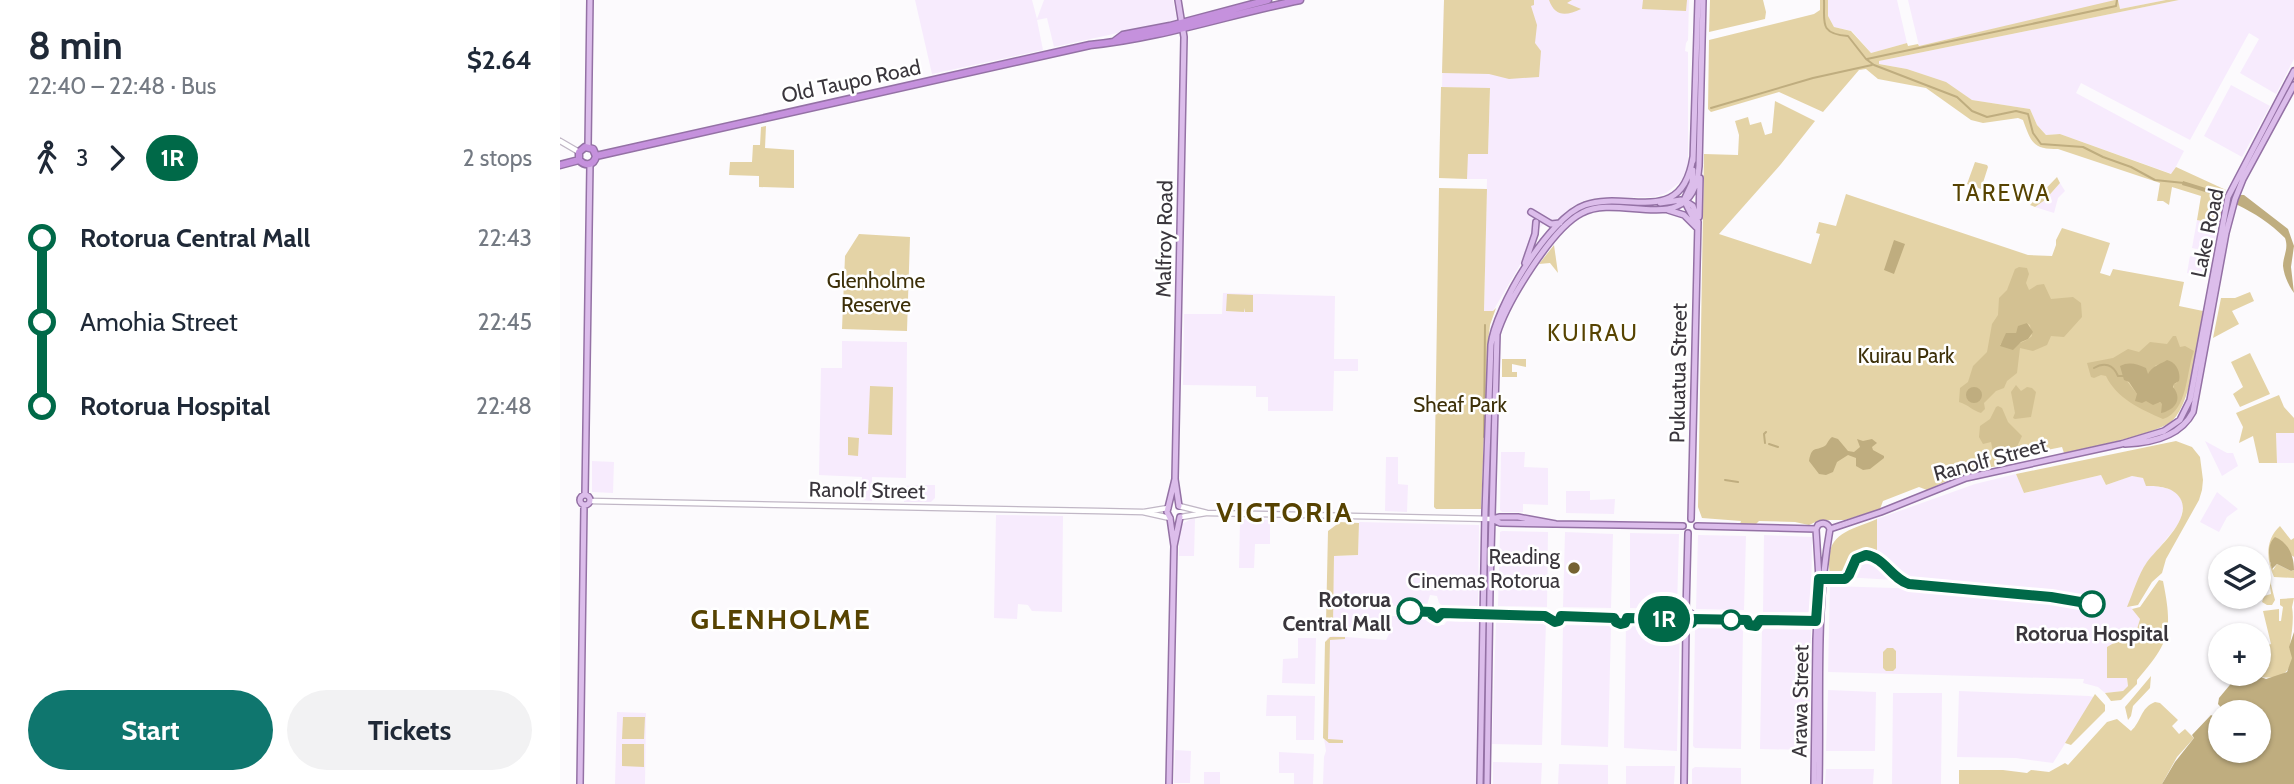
<!DOCTYPE html>
<meta charset="utf-8">
<style>
body{margin:0;font-family:Cabin,sans-serif;background:#f2f2f3;color:#1f2937;height:100vh;display:flex;flex-direction:column;font-size:26px;white-space:nowrap}
*{box-sizing:border-box;margin:0}
p{font-size:23px;color:#747a83}
.icon{flex:none;width:38px;height:38px;fill:none;stroke:currentColor;stroke-width:2;stroke-linecap:round;stroke-linejoin:round}
.map{position:relative;flex:1;overflow:hidden}
.details{display:flex;flex-direction:column;background:#fff;width:560px}
.details>*{flex:none}
.badge{padding:0 14px;border-radius:23px;font-size:24px;line-height:46px}
.buttons{position:absolute;left:1648px;top:546px;display:grid;gap:14px}
.buttons a{display:grid;place-items:center;width:63px;height:63px;border-radius:50%;background:#fff;box-shadow:0 2px 5px #0004;font-size:35px}
.map>.badge{position:absolute;translate:-50% -50%;box-shadow:0 0 0 4px #fff}
.legs{display:flex;align-items:center;gap:10px;height:77px;padding:0 28px;font-size:23px}
.legs p{margin-inline-start:auto}
.overview{display:flex;align-items:center;justify-content:space-between;height:119px;padding:0 28px}
h1{font-size:38px;font-weight:700;line-height:52px}
.primary-button{display:flex;gap:14px;margin-top:auto;padding:14px 28px}
.primary-button a{flex:1;height:80px;border-radius:42px;background:#0f766e;color:#fff;font-size:28px;font-weight:700;line-height:80px;text-align:center}
.primary-button a+a{background:#f2f2f3;color:#1f2937}
ul{padding:0 28px;list-style:none}
li{display:flex;align-items:center;gap:24px;height:84px;font-size:26px}
li i{display:grid;place-items:center;width:10px;height:100%;margin:0 9px;background:currentColor}
li i::after{content:'';width:18px;height:18px;margin:-9px;border:5px solid;border-radius:50%;background:#fff}
li p{margin-inline-start:auto}
li:first-child i{background:linear-gradient(#0000 50%,currentColor 0)}
li:last-child i{background:linear-gradient(currentColor 50%,#0000 0)}
main{display:flex;flex:1;min-height:0}
.map>svg:first-child{display:block}
.built{fill:#f7ebfd}
.green{fill:#e4d3a6}
.forest{fill:#d3c192;fill-rule:evenodd}
.water{fill:#bfad7f}
.lines{fill:none;stroke-linecap:round;stroke-linejoin:round}
.stream{stroke:#bfad7f;stroke-width:2}
.minor-casing{stroke:#c1b7c6;stroke-width:7}
.major-casing{stroke:#9471a5;stroke-width:8}
.highway-casing{stroke:#9471a5;stroke-width:9}
.minor{stroke:#fff;stroke-width:4.5}
.major{stroke:#dcbdeb;stroke-width:5}
.highway{stroke:#c591dd;stroke-width:6}
.line-1-casing{stroke:#fff;stroke-width:16}
.line-1{stroke:#006948;stroke-width:10}
.poi-dot{fill:#756331;stroke:#fff;stroke-width:2.5}
.stop-1-dot{fill:#fff;stroke:#006948;stroke-width:3.5}
.labels{text-anchor:middle;dominant-baseline:central;stroke-width:5;stroke-linejoin:round;paint-order:stroke}
.street-label{font-size:21px;fill:#3a363c;stroke:#fff}
.park-label{font-size:21px;fill:#3d3009;stroke:#fff}
.poi-label{font-size:21px;fill:#3a363c;stroke:#fff;text-anchor:end}
.stop-label{font-size:21px;font-weight:bold;fill:#3a363c;stroke:#fff;text-anchor:end}
.neighbourhood-label{font-size:23px;letter-spacing:2px;fill:#574301;stroke:#fff}
.district-label{font-size:28px;font-weight:bold;letter-spacing:2px;fill:#574301;stroke:#fff}
</style>
<main>
<section class="details">
<div class="overview"><div><h1>8 min</h1><p>22:40 – 22:48 · Bus</p></div><b>$2.64</b></div>
<div class="legs"><svg class="icon" aria-label="walk" viewBox="0 0 24 24"><circle cx="13" cy="4" r="2"/><path d="M13 8l-2 6 4 7M11 14l-3 7M7 12l3-4h3l4 4"/></svg>3<svg class="icon" aria-label="forward" viewBox="0 0 24 24"><path d="M9 5l7 7-7 7"/></svg><b class="badge" style="background:#006948;color:#fff">1R</b><p>2 stops</p></div>
<ul>
<li><i style="color:#006948"></i><b>Rotorua Central Mall</b><p>22:43</p></li>
<li><i style="color:#006948"></i><span>Amohia Street</span><p>22:45</p></li>
<li><i style="color:#006948"></i><b>Rotorua Hospital</b><p>22:48</p></li>
</ul>
<div class="primary-button"><a>Start</a><a>Tickets</a></div>
</section>
<div class="map">
<svg width="1734" height="784" viewBox="0 0 1734 784">
<rect width="100%" height="100%" fill="#fcfafd"/>
<path class="built" d="M 355,0 L 472,0 L 477,19 L 484,0 L 613,0 L 617,20 L 494,47 L 487,18 L 477,20 L 483,50 L 372,74 Z
M 884,0 L 1129,0 L 1128,40 L 1126,43 L 1125,51 L 1128,52 L 1128,168 L 1124,179 L 1106,193 L 1094,197 L 1036,198 L 1023,201 L 1012,207 L 997,220 L 988,220 L 972,235 L 960,265 L 933,311 L 924,312 L 927,179 L 907,179 L 907,154 L 928,154 L 930,89 L 882,87 Z
M 1268,0 L 1337,0 L 1347,43 L 1311,53 L 1292,31 L 1274,27 L 1268,17 Z
M 1348,0 L 1555,0 L 1556,1 L 1359,46 Z
M 1558,0 L 1606,0 L 1560,9 Z
M 1619,0 L 1734,0 L 1734,59 L 1716,94 L 1680,73 L 1699,39 L 1689,33 L 1630,140 L 1521,83 L 1516,93 L 1624,151 L 1612,174 L 1500,134 L 1486,135 L 1477,125 L 1470,109 L 1412,100 L 1385,82 L 1347,69 L 1319,64 L 1319,61 Z
M 1671,85 L 1710,106 L 1682,157 L 1644,136 Z
M 1500,183 L 1505,191 L 1498,198 L 1494,213 L 1475,207 L 1485,200 Z
M 1637,220 L 1658,224 L 1653,252 L 1632,248 Z
M 1630,256 L 1651,261 L 1648,277 L 1627,273 Z
M 663,293 L 775,296 L 774,359 L 798,359 L 798,371 L 774,371 L 773,411 L 708,411 L 708,397 L 696,397 L 696,386 L 623,385 L 624,314 L 662,314 Z
M 282,341 L 347,342 L 346,478 L 312,477 L 312,501 L 301,500 L 302,477 L 259,475 L 261,368 L 282,368 Z
M 1716,433 L 1734,433 L 1734,463 L 1717,463 Z
M 1645,441 L 1667,453 L 1673,453 L 1678,466 L 1662,476 Z
M 941,452 L 965,452 L 964,467 L 988,468 L 988,505 L 963,504 L 963,512 L 942,512 L 940,510 Z
M 826,457 L 838,457 L 838,484 L 848,485 L 847,512 L 825,511 Z
M 32,461 L 54,462 L 53,493 L 32,492 Z
M 1456,474 L 1465,493 L 1541,475 L 1546,485 L 1572,476 L 1583,478 L 1587,486 L 1597,486 L 1613,490 L 1620,497 L 1623,505 L 1621,518 L 1617,526 L 1585,565 L 1568,606 L 1571,607 L 1580,619 L 1577,629 L 1547,647 L 1567,678 L 1568,686 L 1563,691 L 1545,693 L 1538,687 L 1523,683 L 1524,679 L 1268,672 L 1270,586 L 1367,589 L 1367,582 L 1284,577 L 1291,558 L 1295,553 L 1303,551 L 1316,554 L 1317,519 L 1415,484 Z
M 359,485 L 375,485 L 375,498 L 371,502 L 344,502 L 344,486 Z
M 1006,491 L 1030,491 L 1030,500 L 1055,499 L 1054,514 L 1006,513 Z
M 1657,492 L 1678,509 L 1667,517 L 1659,532 L 1640,522 Z
M 436,515 L 503,516 L 502,612 L 472,611 L 468,605 L 458,604 L 457,619 L 434,618 Z
M 631,519 L 635,519 L 634,556 L 619,556 L 619,530 L 622,524 Z
M 680,519 L 710,520 L 710,544 L 695,544 L 694,568 L 679,568 Z
M 799,522 L 919,525 L 918,606 L 916,607 L 883,606 L 879,603 L 877,596 L 870,595 L 867,605 L 821,606 L 819,622 L 813,627 L 772,627 L 774,556 L 798,555 Z
M 942,531 L 988,532 L 987,607 L 938,606 L 940,532 Z
M 1005,532 L 1053,534 L 1051,608 L 1003,607 Z
M 1070,533 L 1119,534 L 1117,609 L 1070,608 Z
M 1138,535 L 1186,536 L 1184,610 L 1136,609 Z
M 1204,535 L 1252,537 L 1251,612 L 1203,612 Z
M 830,616 L 867,617 L 877,625 L 884,625 L 887,621 L 904,622 L 907,619 L 919,622 L 916,784 L 763,784 L 764,757 L 766,751 L 764,738 L 767,638 L 773,636 L 826,640 L 830,632 L 827,623 Z
M 936,622 L 986,623 L 982,745 L 932,744 Z
M 1066,624 L 1120,626 L 1117,751 L 1064,748 Z
M 1003,625 L 1051,626 L 1048,747 L 1001,745 Z
M 1135,628 L 1181,629 L 1183,631 L 1181,749 L 1135,748 L 1133,746 Z
M 1202,629 L 1251,630 L 1249,750 L 1200,749 Z
M 738,638 L 756,638 L 755,684 L 722,683 L 723,659 L 738,658 Z
M 1268,690 L 1316,692 L 1315,751 L 1266,751 Z
M 1399,691 L 1529,696 L 1534,697 L 1493,763 L 1456,758 L 1397,757 Z
M 1333,693 L 1382,693 L 1381,784 L 1332,784 Z
M 707,695 L 755,696 L 754,740 L 736,740 L 736,716 L 706,716 Z
M 57,712 L 86,713 L 85,784 L 55,784 Z
M 615,750 L 631,751 L 630,783 L 614,783 Z
M 719,752 L 754,754 L 753,784 L 734,784 L 734,773 L 719,773 Z
M 933,762 L 982,763 L 981,784 L 933,784 Z
M 999,764 L 1048,765 L 1048,784 L 998,784 Z
M 1066,766 L 1115,766 L 1114,784 L 1066,784 Z
M 1135,767 L 1181,768 L 1181,784 L 1132,784 L 1132,769 Z
M 1266,769 L 1314,769 L 1313,784 L 1265,784 Z
M 644,772 L 660,772 L 660,784 L 644,784 Z"/>
<path class="green" d="M 884,0 L 974,0 L 974,5 L 971,6 L 977,25 L 975,43 L 981,51 L 979,77 L 949,79 L 929,74 L 882,73 Z
M 989,0 L 1012,0 L 1007,3 L 1021,9 C 1006,16 995,17 989,0 Z
M 1083,0 L 1127,0 L 1126,11 L 1082,9 Z
M 1150,0 L 1203,0 L 1206,12 L 1205,19 L 1149,32 Z
M 1260,0 L 1268,0 L 1268,16 L 1274,27 L 1291,31 L 1311,53 L 1347,43 L 1348,46 L 1358,44 L 1359,46 L 1555,0 L 1558,0 L 1560,9 L 1606,0 L 1619,0 L 1319,61 L 1319,64 L 1347,69 L 1386,82 L 1412,100 L 1470,109 L 1477,125 L 1486,135 L 1500,134 L 1611,174 L 1616,167 L 1666,190 L 1658,224 L 1637,220 L 1641,196 L 1612,187 L 1609,205 L 1603,201 L 1597,201 L 1600,183 L 1498,149 C 1473,150 1471,142 1463,120 L 1458,118 L 1423,123 L 1411,120 L 1366,88 L 1318,79 L 1306,69 L 1299,70 L 1263,112 L 1219,92 L 1151,112 L 1148,109 L 1149,40 L 1254,14 L 1260,10 Z
M 881,87 L 930,88 L 928,154 L 908,154 L 907,179 L 879,178 Z
M 1215,101 L 1255,121 L 1221,164 L 1159,234 L 1251,264 L 1260,234 L 1256,233 L 1259,222 L 1276,226 L 1286,194 L 1468,255 L 1492,256 L 1496,245 L 1496,240 L 1502,228 L 1550,243 L 1540,273 L 1550,276 L 1553,269 L 1624,282 L 1619,306 L 1643,311 C 1638,339 1632,401 1613,420 C 1600,434 1525,448 1504,453 L 1502,447 L 1448,458 L 1446,465 L 1410,470 L 1367,490 L 1359,487 L 1323,501 L 1320,509 L 1285,520 L 1260,520 L 1249,525 L 1235,522 L 1199,521 L 1196,524 L 1180,524 L 1181,521 L 1142,518 L 1138,507 L 1144,154 L 1178,155 L 1179,135 L 1175,121 L 1188,117 L 1190,125 L 1201,122 L 1205,135 L 1212,133 Z
M 206,126 L 205,148 L 234,150 L 234,188 L 199,187 L 199,176 L 169,175 L 170,162 L 192,162 L 193,145 L 200,145 L 201,127 Z
M 1415,162 L 1427,165 L 1428,167 L 1421,189 L 1407,184 Z
M 1497,177 L 1500,183 L 1485,200 L 1475,207 L 1470,205 Z
M 879,188 L 927,189 L 924,311 L 933,311 L 936,308 L 930,325 L 928,342 L 921,509 L 876,509 L 874,507 Z
M 299,234 L 350,237 L 347,331 L 282,329 L 285,256 Z
M 994,245 L 998,273 L 990,263 L 979,264 Z
M 1690,292 L 1694,301 L 1672,311 L 1679,324 L 1653,338 L 1661,298 L 1675,298 Z
M 667,294 L 693,295 L 693,312 L 685,312 L 684,308 L 684,312 L 666,311 Z
M 1690,353 L 1710,394 L 1680,407 L 1673,394 L 1683,387 L 1671,362 Z
M 942,359 L 966,359 L 966,367 L 952,364 L 952,372 L 957,372 L 957,377 L 942,377 Z
M 310,386 L 333,387 L 332,435 L 308,434 Z
M 1719,395 L 1724,407 L 1734,418 L 1734,433 L 1716,433 L 1717,463 L 1699,463 L 1693,436 L 1679,443 L 1683,427 L 1676,413 Z
M 288,437 L 299,438 L 298,456 L 288,455 Z
M 1616,441 L 1632,447 L 1640,457 L 1643,480 L 1642,490 L 1639,500 L 1606,559 L 1602,573 L 1592,582 L 1578,605 L 1567,607 C 1573,593 1578,575 1587,562 C 1598,547 1633,519 1620,498 C 1613,487 1599,486 1586,486 L 1583,478 L 1572,476 L 1546,485 L 1541,475 L 1464,493 L 1456,474 Z
M 1317,519 L 1317,555 C 1292,543 1292,560 1284,577 L 1270,576 C 1264,533 1284,533 1317,519 Z
M 780,522 L 799,523 L 798,555 L 774,556 L 773,624 L 772,627 L 770,627 L 766,623 L 768,531 Z
M 1720,526 L 1731,540 L 1734,538 L 1734,557 L 1731,555 L 1710,562 L 1713,570 L 1717,564 L 1731,571 L 1734,570 L 1734,578 L 1714,577 C 1706,559 1705,540 1720,526 Z
M 1709,577 L 1715,600 L 1712,605 L 1707,605 L 1702,602 L 1704,596 L 1700,600 L 1693,597 L 1699,597 L 1701,593 L 1707,592 L 1704,595 L 1704,596 L 1711,594 Z
M 1599,580 L 1603,581 C 1613,631 1610,642 1577,680 L 1577,684 L 1561,700 L 1551,701 L 1545,693 L 1563,691 L 1568,686 L 1567,678 L 1547,678 L 1547,647 L 1577,629 L 1580,619 L 1572,609 L 1580,607 Z
M 1734,598 L 1732,607 C 1734,618 1732,632 1730,645 C 1729,653 1732,648 1732,656 C 1733,677 1708,682 1694,674 L 1699,674 L 1699,648 L 1711,644 L 1703,611 L 1719,609 L 1719,621 L 1721,621 L 1723,607 L 1720,605 L 1720,599 Z
M 770,637 L 785,637 L 785,639 L 770,640 L 768,739 L 783,740 L 783,743 L 769,743 L 763,738 L 765,642 Z
M 1327,648 L 1333,648 L 1336,651 L 1336,668 L 1333,671 L 1326,671 L 1323,668 L 1323,652 Z
M 1591,676 L 1590,688 L 1573,706 L 1571,716 L 1568,720 L 1565,707 Z
M 1535,694 L 1545,705 L 1545,711 L 1511,745 L 1505,743 Z
M 1595,702 L 1600,703 L 1618,720 L 1612,726 L 1619,734 L 1625,729 L 1634,738 L 1617,757 L 1602,784 L 1399,784 L 1399,770 L 1443,770 L 1467,773 L 1471,770 L 1489,772 L 1505,763 L 1508,765 L 1547,722 L 1557,719 L 1571,731 C 1582,721 1580,708 1595,702 Z
M 63,717 L 85,717 L 84,739 L 62,739 Z
M 62,744 L 84,744 L 84,767 L 62,766 Z"/>
<path class="forest" d="M 1459,267 L 1467,268 L 1469,274 L 1466,283 L 1469,290 L 1477,285 L 1484,284 L 1491,299 L 1513,297 L 1521,303 L 1522,317 L 1504,337 L 1491,336 L 1487,345 L 1473,351 L 1460,348 L 1457,373 L 1447,381 L 1444,388 L 1436,391 L 1424,403 L 1425,409 L 1421,413 C 1413,411 1409,405 1399,402 L 1400,388 L 1408,382 L 1413,366 L 1427,352 L 1432,324 L 1438,315 L 1439,298 L 1447,290 L 1455,269 ZM 1467,323 L 1470,325 L 1472,336 C 1464,343 1450,348 1440,345 L 1448,333 L 1456,334 L 1457,330 Z
M 1613,336 L 1616,336 L 1620,347 L 1625,346 L 1634,351 C 1626,372 1628,411 1603,419 C 1582,410 1556,398 1546,376 L 1541,375 L 1534,378 L 1531,377 L 1527,363 L 1553,358 L 1568,349 L 1579,352 L 1590,342 L 1607,344 ZM 1613,363 L 1616,369 L 1617,383 L 1614,384 L 1614,406 L 1607,411 L 1602,408 L 1603,404 L 1599,402 L 1577,398 L 1577,394 L 1563,376 L 1564,374 L 1589,374 L 1596,365 Z
M 1456,385 L 1461,391 L 1467,387 L 1472,388 L 1476,392 L 1471,417 L 1455,419 L 1453,418 L 1455,413 L 1451,392 Z
M 1438,406 L 1442,408 L 1448,422 L 1462,436 L 1456,449 L 1453,452 L 1450,448 L 1441,455 L 1433,452 L 1431,442 L 1423,444 L 1419,437 L 1420,426 L 1430,419 L 1436,407 Z"/>
<path class="water" d="M 1623,181 L 1665,194 L 1684,195 L 1728,229 L 1734,246 L 1731,267 L 1734,293 C 1729,286 1724,276 1723,266 C 1723,256 1729,249 1725,238 C 1696,209 1661,196 1622,185 Z
M 1334,240 L 1345,244 L 1334,274 L 1324,270 Z
M 1467,323 L 1473,332 L 1468,339 L 1461,342 L 1453,350 L 1440,346 L 1446,333 L 1456,333 L 1458,326 Z
M 1607,360 C 1616,362 1621,372 1619,381 L 1614,384 L 1613,387 C 1623,399 1615,410 1601,413 L 1602,404 L 1600,402 L 1593,405 L 1586,401 L 1582,403 L 1575,401 L 1577,394 L 1569,382 L 1564,380 L 1560,366 C 1569,361 1577,364 1586,368 L 1588,374 C 1592,366 1601,364 1607,360 Z
M1406 395a8 8 0 1 1 16 0a8 8 0 1 1-16 0Z
M 1272,437 L 1278,439 L 1288,451 L 1294,452 L 1300,447 L 1297,439 L 1303,441 L 1312,439 L 1317,443 L 1312,447 L 1313,450 L 1324,456 L 1324,458 L 1310,469 L 1303,470 L 1296,466 L 1296,458 L 1288,455 L 1277,462 L 1273,472 L 1266,475 L 1259,474 L 1249,461 C 1252,444 1257,452 1266,445 C 1268,442 1269,439 1272,437 Z
M 1715,537 C 1729,543 1734,556 1734,570 L 1731,571 L 1717,564 L 1712,569 C 1709,559 1706,545 1715,537 Z
M 1734,632 L 1734,784 L 1602,784 L 1615,762 L 1634,738 L 1632,735 L 1651,715 L 1661,720 L 1661,751 L 1699,751 L 1699,712 L 1665,712 L 1658,704 L 1659,698 L 1679,674 L 1694,674 L 1706,679 L 1727,672 L 1732,658 L 1729,647 Z"/>
<g class="lines">
<path class="stream" d="M 1264,0 C 1265,21 1258,34 1288,36 L 1306,59 L 1314,65 L 1397,97 L 1412,111 L 1427,117 L 1456,111 L 1468,114 L 1473,133 L 1481,144 L 1523,147 L 1543,157 L 1571,167 L 1595,180 L 1624,183
M 1307,59 L 1556,6 L 1557,0
M 1151,108 L 1253,78 L 1312,65
M 1534,368 C 1544,362 1553,364 1558,376 L 1563,376
M 924,437 L 925,325
M 1205,443 L 1204,434 L 1206,432
M 1209,444 L 1218,447
M 1165,480 L 1178,482"/>
<defs>
<path id="minor" d="M 0,141 L 19,152
M 30,501 L 538,511 L 583,512 L 610,518
M 619,506 L 647,513 L 932,519
M 584,512 L 608,508
M 621,517 L 646,513"/>
<path id="major" d="M 618,0 L 624,37 L 615,479 L 619,506
M 28,147 L 30,0
M 1133,161 L 1138,0
M 1124,200 L 1133,206 L 1138,222 L 1131,519
M 1124,200 L 1132,183 L 1133,170
M 1124,200 L 1135,222
M 1100,203 L 1121,200
M 1108,210 L 1124,215 L 1137,228
M 971,212 L 991,224 L 1000,223
M 1139,217 L 1140,178
M 965,263 L 975,234 L 976,222
M 1565,444 C 1591,443 1620,437 1633,412 L 1666,233 L 1675,199 L 1683,179 L 1734,85
M 25,495 L 30,164
M20 500a5 5 0 1 1 10 0a5 5 0 1 1-10 0Z
M 932,519 L 940,517 L 958,517 L 996,524 L 1123,526
M 932,519 L 940,523 L 994,524
M 1137,526 L 1256,529
M 1256,529 L 1258,525 C 1263,522 1268,523 1270,529
M 1270,529 L 1321,512 L 1406,478 L 1561,444 L 1604,431 L 1620,420 L 1630,400 L 1668,197 L 1734,71
M 614,546 L 610,518 L 607,512 L 615,479
M 1126,612 L 1128,533
M1120 619a7 7 0 1 1 14 0a7 7 0 1 1-14 0Z
M 20,784 L 24,505
M 609,784 L 614,546 L 620,517
M 920,784 L 925,512 L 931,345 C 935,308 989,217 1025,205 C 1068,190 1122,228 1133,157
M 927,784 L 930,589 L 937,334 C 947,302 992,228 1022,213 C 1061,192 1134,241 1139,166 L 1143,0
M 1124,784 L 1126,625
M 1254,784 L 1256,639 L 1259,579 L 1256,529
M 1259,784 C 1261,699 1255,612 1270,529"/>
<path id="highway" d="M 555,41 L 563,35 L 610,26 L 708,0
M 36,156 L 530,45 C 601,38 670,14 740,0
M 19,160 L 19,152 L 25,147 L 33,149 L 36,156
M 19,160 C 26,167 34,165 36,156
M 0,165 L 19,160"/>
</defs>
<use href="#minor" class="minor-casing"/>
<use href="#major" class="major-casing"/>
<use href="#highway" class="highway-casing"/>
<use href="#minor" class="minor"/>
<use href="#major" class="major"/>
<use href="#highway" class="highway"/>
</g>
<g class="lines">
<defs>
<path id="line-1" d="M 850,611 L 871,612 L 872,615 L 877,618 L 882,613 L 985,616 L 995,622 L 999,621 L 1001,616 L 1054,618 L 1056,622 L 1061,624 L 1065,623 L 1067,618 L 1120,619 L 1122,624 L 1126,625 L 1132,623 L 1133,619 L 1187,620 L 1189,625 L 1196,626 L 1200,620 L 1256,621 L 1259,579 L 1285,579 L 1289,575 L 1296,559 L 1306,555 C 1325,558 1331,578 1349,584 L 1491,597 L 1532,604"/>
</defs>
<use href="#line-1" class="line-1-casing"/>
<use href="#line-1" class="line-1"/>
</g>
<circle class="poi-dot" cx="1014" cy="568" r="7"/>
<g class="stop-1-dot">
<circle cx="1532" cy="604" r="12"/>
<circle cx="850" cy="611" r="12"/>
<circle cx="1171" cy="620" r="9"/>
</g>
<g class="labels">
<g class="street-label">
<text transform="translate(291 81) rotate(-12)">Old Taupo Road</text>
<text transform="translate(1647 233) rotate(-78)">Lake Road</text>
<text transform="translate(604 239) rotate(-89)">Malfroy Road</text>
<text transform="translate(1118 373) rotate(-89)">Pukuatua Street</text>
<text transform="translate(1430 459) rotate(-15)">Ranolf Street</text>
<text transform="translate(307 490) rotate(1)">Ranolf Street</text>
<text transform="translate(1240 701) rotate(-89)">Arawa Street</text>
</g>
<g class="park-label">
<text x="316" y="280">Glenholme<tspan x="316" dy="24">Reserve</tspan></text>
<text x="1346" y="355">Kuirau Park</text>
<text x="900" y="404">Sheaf Park</text>
</g>
<g class="poi-label">
<text x="1000" y="556">Reading<tspan x="1000" dy="24">Cinemas Rotorua</tspan></text>
</g>
<g class="stop-label">
<text x="831" y="599">Rotorua<tspan x="831" dy="24">Central Mall</tspan></text>
<text x="1532" y="633" text-anchor="middle">Rotorua Hospital</text>
</g>
<g class="neighbourhood-label">
<text x="1442" y="193">TAREWA</text>
<text x="1033" y="333">KUIRAU</text>
</g>
<g class="district-label">
<text x="725" y="512">VICTORIA</text>
<text x="221" y="619">GLENHOLME</text>
</g>
</g>
</svg>
<div class="buttons">
<a><svg class="icon" aria-label="layers" viewBox="0 0 24 24"><path d="M12 4l9 5-9 5-9-5zM3 14l9 5 9-5"/></svg></a>
<a>+</a>
<a>−</a>
</div>
<b class="badge" style="left:1104px;top:619px;background:#006948;color:#fff">1R</b>
</div>
</main>
